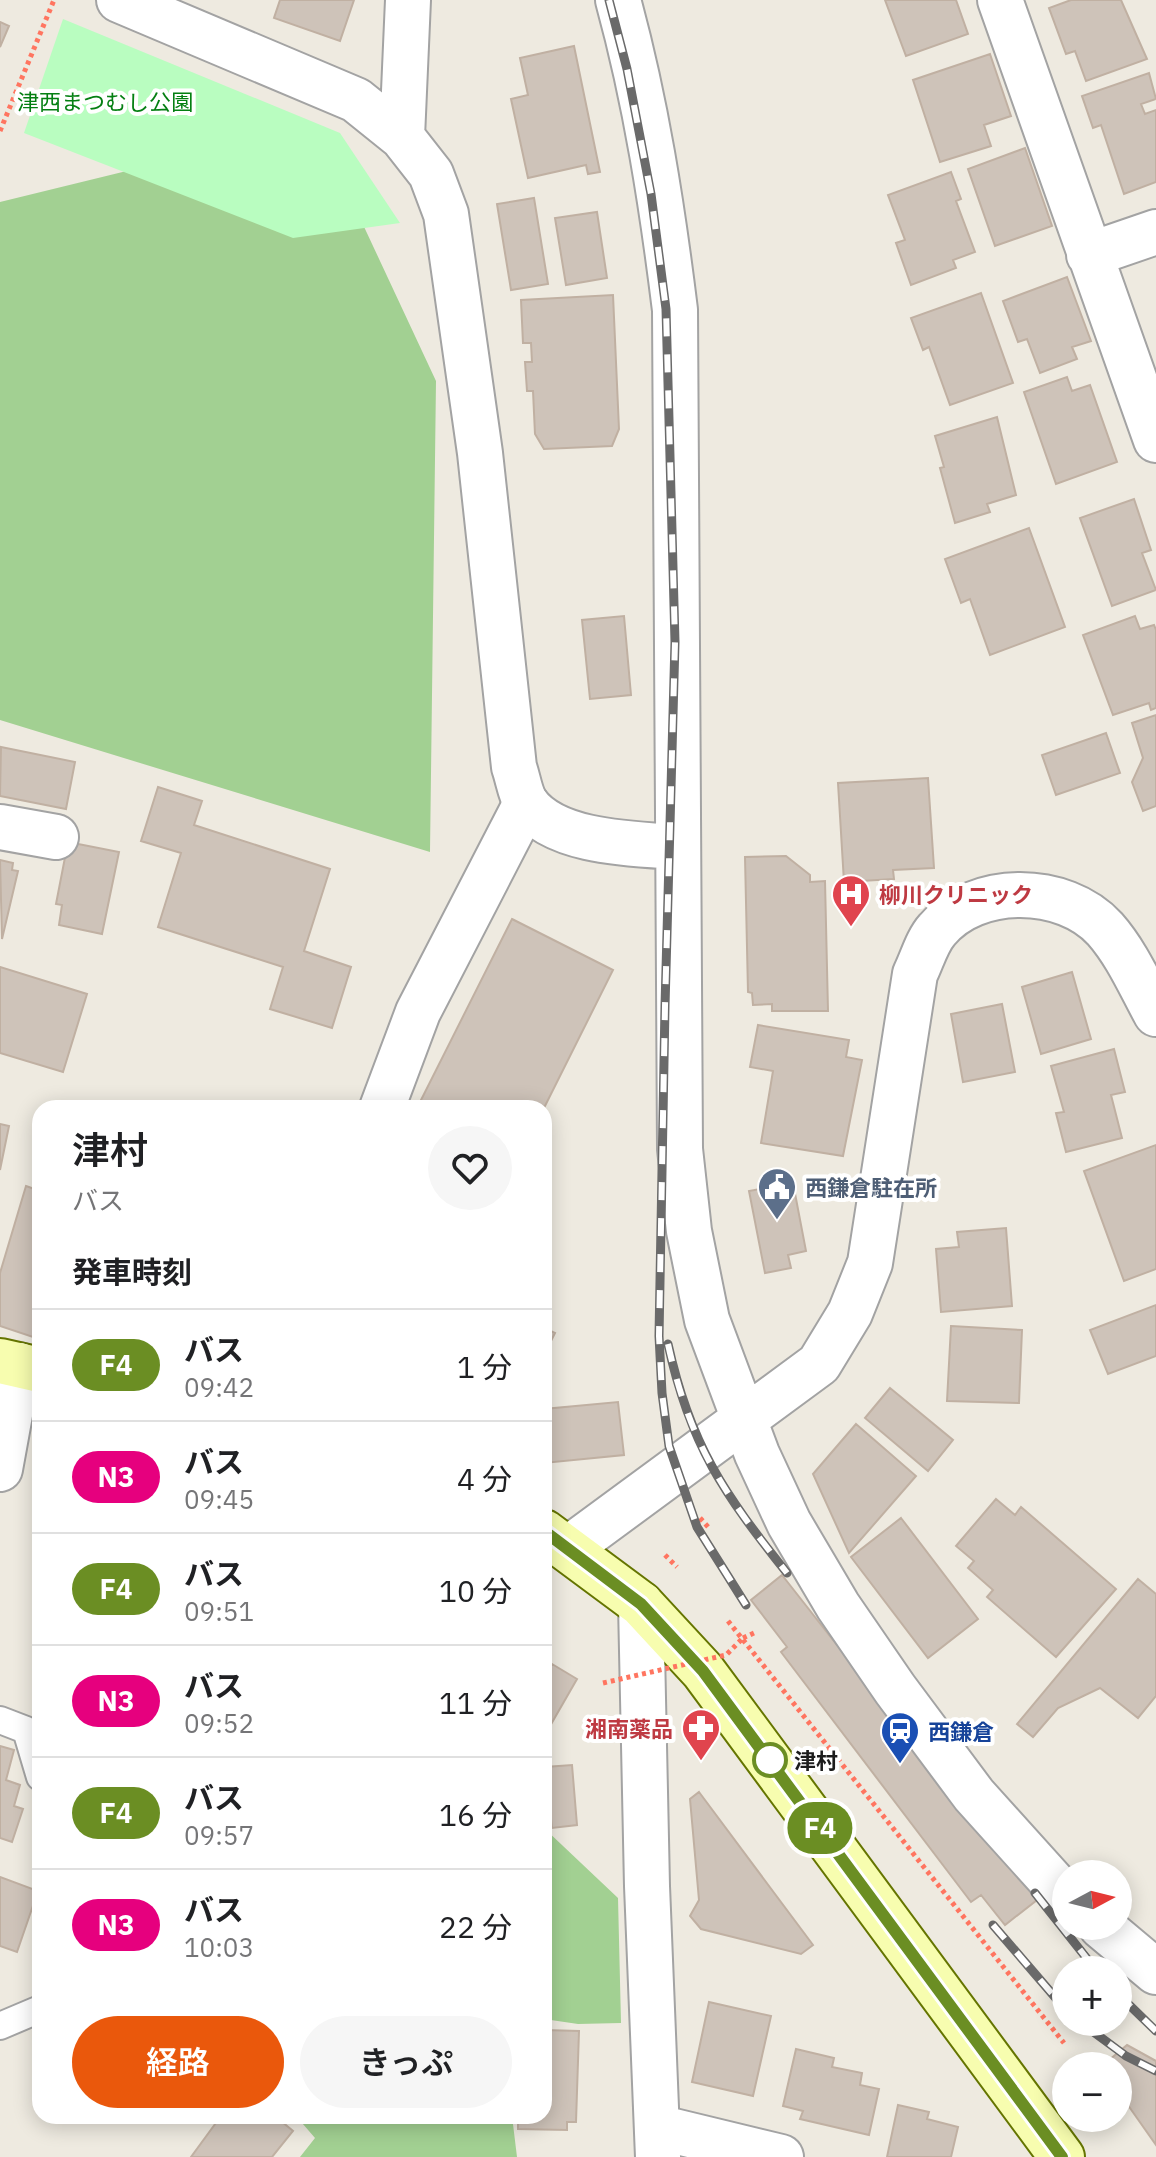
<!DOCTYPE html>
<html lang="ja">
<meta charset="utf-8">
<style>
body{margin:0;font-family:"IBM Plex Sans","Noto Sans JP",sans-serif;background:#f6f6f6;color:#202124;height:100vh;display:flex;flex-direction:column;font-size:30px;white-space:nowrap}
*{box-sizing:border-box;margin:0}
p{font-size:26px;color:#757577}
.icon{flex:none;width:44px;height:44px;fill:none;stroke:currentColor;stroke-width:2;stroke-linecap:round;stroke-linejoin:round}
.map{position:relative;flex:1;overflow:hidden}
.sheet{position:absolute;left:32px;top:1100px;width:520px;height:1024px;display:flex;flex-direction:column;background:#fff;border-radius:24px;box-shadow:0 4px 20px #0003}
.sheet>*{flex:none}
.badge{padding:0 16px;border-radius:26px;font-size:28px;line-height:52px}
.needle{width:52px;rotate:83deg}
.buttons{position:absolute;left:1052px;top:1860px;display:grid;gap:16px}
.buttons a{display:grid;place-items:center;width:80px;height:80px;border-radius:50%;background:#fff;box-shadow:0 4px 20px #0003;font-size:40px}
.map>.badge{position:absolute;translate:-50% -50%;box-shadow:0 0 0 4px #fff}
h2{padding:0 40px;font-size:30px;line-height:72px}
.round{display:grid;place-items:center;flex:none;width:84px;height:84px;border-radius:42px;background:#f6f6f6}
.summary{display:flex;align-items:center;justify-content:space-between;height:136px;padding:0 40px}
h1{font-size:38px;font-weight:600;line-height:60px}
.action{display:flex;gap:16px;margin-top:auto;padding:16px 40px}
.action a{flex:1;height:92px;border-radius:48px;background:#ea580c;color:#fff;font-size:32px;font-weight:600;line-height:92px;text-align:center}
.action a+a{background:#f6f6f6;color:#202124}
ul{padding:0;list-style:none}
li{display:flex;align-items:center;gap:24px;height:112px;padding:0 40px;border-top:2px solid #e0e0e0}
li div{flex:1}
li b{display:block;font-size:30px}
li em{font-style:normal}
li .badge{min-width:88px;font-weight:700;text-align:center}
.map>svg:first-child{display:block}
.forest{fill:#a2d092}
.park{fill:#b9fdc0}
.building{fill:#cec3b9;stroke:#c0b0a2;stroke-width:2}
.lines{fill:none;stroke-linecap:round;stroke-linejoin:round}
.service-casing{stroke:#a3a3a3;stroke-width:30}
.minor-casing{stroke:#a3a3a3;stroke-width:48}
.tertiary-casing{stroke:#a3a3a3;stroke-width:48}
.secondary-casing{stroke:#657500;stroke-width:48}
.path{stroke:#ff7560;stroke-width:5;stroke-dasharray:4 4;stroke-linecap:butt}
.service{stroke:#fff;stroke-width:26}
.minor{stroke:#fff;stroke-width:44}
.tertiary{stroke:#fff;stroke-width:44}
.secondary{stroke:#f7fdaf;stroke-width:44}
.rail-casing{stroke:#6a6a6a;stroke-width:9}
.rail{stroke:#fff;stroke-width:6;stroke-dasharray:18;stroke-linecap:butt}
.path-bridge{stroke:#ff7560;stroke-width:5;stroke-dasharray:4 4;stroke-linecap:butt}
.line-casing{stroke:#fff;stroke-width:18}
.line{stroke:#6b8e23;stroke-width:12}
.stop-dot{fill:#fff;stroke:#6b8e23;stroke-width:4}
.labels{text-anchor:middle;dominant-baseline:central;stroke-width:8;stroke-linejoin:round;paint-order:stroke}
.park-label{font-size:22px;fill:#047f12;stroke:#fff}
.health-label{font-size:22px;font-weight:bold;fill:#be3a42;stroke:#fff;text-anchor:start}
.service-label{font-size:22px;font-weight:bold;fill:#4e5e75;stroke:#fff;text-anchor:start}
.transit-label{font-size:22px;font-weight:bold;fill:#164399;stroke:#fff;text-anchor:start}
.stop-label{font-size:22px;font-weight:bold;fill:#1c1c1c;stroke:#fff;text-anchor:start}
</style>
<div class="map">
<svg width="1156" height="2157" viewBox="0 0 1156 2157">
<rect width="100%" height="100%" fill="#eeeae0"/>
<path class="forest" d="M 192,155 L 338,171 L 436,381 L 430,852 L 0,720 L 0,202 Z
M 544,1828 L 618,1898 L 621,2023 L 578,2024 L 544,2019 Z
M 296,2116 L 512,2116 L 517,2157 L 300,2157 L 315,2138 Z"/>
<path class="park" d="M 63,19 L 340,133 L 400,223 L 293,238 L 24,133 Z"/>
<path class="building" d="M 280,0 L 354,0 L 340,41 L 274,18 Z
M 885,0 L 956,0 L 968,34 L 906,56 Z
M 1071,0 L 1121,0 L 1147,59 L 1086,81 L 1075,51 L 1066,54 L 1049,8 Z
M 0,22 L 9,26 L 0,47 Z
M 574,46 L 600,172 L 588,174 L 586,165 L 528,178 L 511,99 L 528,95 L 520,58 Z
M 990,54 L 1011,116 L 984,125 L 991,146 L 940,162 L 913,80 Z
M 1149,73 L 1156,99 L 1141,104 L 1145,114 L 1156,110 L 1156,182 L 1124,194 L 1101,125 L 1093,128 L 1082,96 Z
M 1025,148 L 1052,226 L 995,246 L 968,169 Z
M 951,172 L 961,199 L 956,201 L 975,252 L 953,260 L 956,268 L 911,285 L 896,243 L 905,240 L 888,195 Z
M 534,198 L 548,284 L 511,290 L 497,204 Z
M 597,212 L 607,278 L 566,285 L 555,218 Z
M 1067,277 L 1091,341 L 1072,347 L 1077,359 L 1040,373 L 1027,339 L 1018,342 L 1003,301 Z
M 981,293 L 1013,383 L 950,405 L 929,347 L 923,350 L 911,318 Z
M 613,295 L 619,429 L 612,446 L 544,449 L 535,434 L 533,391 L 527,391 L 525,362 L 532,362 L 531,343 L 523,343 L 521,300 Z
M 1067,377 L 1072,391 L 1090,385 L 1117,462 L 1056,484 L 1024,392 Z
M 997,417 L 1016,495 L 987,504 L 990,512 L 955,523 L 940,468 L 944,467 L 935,436 Z
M 1134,499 L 1151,550 L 1142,553 L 1156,590 L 1112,606 L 1080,518 Z
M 1029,528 L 1065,627 L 990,655 L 970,599 L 961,603 L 945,559 Z
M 624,616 L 631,695 L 590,699 L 582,620 Z
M 1135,616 L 1140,629 L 1154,625 L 1156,630 L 1156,708 L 1151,710 L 1149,703 L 1113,715 L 1083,635 Z
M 1156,715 L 1156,806 L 1143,811 L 1132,782 L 1143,758 L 1132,723 Z
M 1106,733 L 1120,773 L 1056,795 L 1042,755 Z
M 1,747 L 75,762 L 66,809 L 0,796 Z
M 928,778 L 934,868 L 893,870 L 894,879 L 844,882 L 838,783 Z
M 158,787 L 202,801 L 194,825 L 330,869 L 304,951 L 351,967 L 332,1028 L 270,1009 L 283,967 L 158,927 L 181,853 L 141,841 Z
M 68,842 L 119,852 L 102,934 L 59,925 L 62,905 L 56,904 Z
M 786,856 L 810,875 L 810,882 L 825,881 L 828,1011 L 772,1011 L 772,1004 L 753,1005 L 752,993 L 748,992 L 745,857 Z
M 0,860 L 13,863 L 12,870 L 18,871 L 2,939 Z
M 512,919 L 613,970 L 544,1108 L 417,1108 Z
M 0,967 L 87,994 L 63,1072 L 0,1053 Z
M 1072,972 L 1091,1039 L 1041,1054 L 1022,987 Z
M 1002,1004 L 1015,1072 L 963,1082 L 951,1014 Z
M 758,1025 L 849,1040 L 846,1057 L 862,1060 L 843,1156 L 761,1143 L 773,1071 L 750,1067 Z
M 1114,1049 L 1125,1092 L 1111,1095 L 1122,1138 L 1066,1152 L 1056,1113 L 1064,1112 L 1051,1066 Z
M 0,1124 L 9,1126 L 0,1170 Z
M 1156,1145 L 1156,1269 L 1124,1281 L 1084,1171 Z
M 793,1183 L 806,1251 L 788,1255 L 791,1268 L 765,1273 L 749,1191 Z
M 26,1186 L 40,1191 L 40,1313 L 33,1337 L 0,1326 L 0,1273 Z
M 1006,1228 L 1012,1306 L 941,1312 L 936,1249 L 959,1247 L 957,1232 Z
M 1156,1305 L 1156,1356 L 1108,1374 L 1090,1330 Z
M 951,1326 L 1022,1330 L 1019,1403 L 947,1401 Z
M 544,1328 L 555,1333 L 544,1355 Z
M 890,1388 L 953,1440 L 928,1471 L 865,1418 Z
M 618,1402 L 624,1455 L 544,1463 L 544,1409 Z
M 856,1424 L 916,1476 L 849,1553 L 813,1474 Z
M 996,1499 L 1015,1515 L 1021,1507 L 1116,1589 L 1056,1657 L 987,1597 L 993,1590 L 968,1568 L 974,1561 L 956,1546 Z
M 901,1518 L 978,1619 L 928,1658 L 851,1557 Z
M 782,1575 L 1037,1900 L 1005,1925 L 981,1895 L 971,1902 L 781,1652 L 787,1647 L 751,1600 Z
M 1138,1579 L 1156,1594 L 1156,1696 L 1138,1718 L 1100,1688 L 1058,1708 L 1033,1737 L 1017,1724 Z
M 552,1664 L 577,1679 L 550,1726 L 544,1722 L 544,1678 Z
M 0,1746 L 14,1750 L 6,1780 L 20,1785 L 14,1806 L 23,1809 L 12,1842 L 0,1838 Z
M 572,1765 L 577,1825 L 552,1828 L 545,1767 Z
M 699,1792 L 813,1945 L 801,1954 L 701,1929 L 690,1916 L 699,1900 L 690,1799 Z
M 0,1877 L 38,1891 L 17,1952 L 0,1946 Z
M 709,2002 L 771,2016 L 753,2096 L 692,2082 Z
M 544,2030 L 579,2031 L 576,2122 L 567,2122 L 567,2130 L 518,2129 L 518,2116 L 544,2116 Z
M 1127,2045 L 1156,2061 L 1156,2145 L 1118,2091 L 1118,2066 L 1102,2066 Z
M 796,2049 L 834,2058 L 832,2067 L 862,2073 L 860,2085 L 879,2089 L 869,2135 L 800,2119 L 803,2111 L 783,2106 Z
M 898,2105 L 929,2112 L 927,2119 L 958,2127 L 951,2157 L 887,2157 Z
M 221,2116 L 275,2116 L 293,2131 L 272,2157 L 191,2157 Z"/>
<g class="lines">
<defs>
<path id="service" d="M 0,1720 L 26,1730 L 40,1777
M 0,2026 L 40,2009"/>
<path id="minor" d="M 1000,0 L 1156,440
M 1089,255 L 1156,232
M 0,827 L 56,837
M 382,1108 L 418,1012 L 526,803
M 641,1604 L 647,1886 L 658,2157
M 657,2127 L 781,2157"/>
<path id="tertiary" d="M 119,0 L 356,100 L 402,137 L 431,174 L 446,214 L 480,453 L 514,767 C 518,778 520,794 526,803 C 554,843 633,844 678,847
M 618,0 C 646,102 662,205 675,310 L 680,1149 L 689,1231 L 707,1320 L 757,1454 L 789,1523 L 838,1606 L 895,1689 L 974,1795 L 1066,1897
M 402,137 L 408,0
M 0,1469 L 19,1365
M 569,1548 L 819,1364 L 850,1313 L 870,1263 L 915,974 C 922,960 927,941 937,930 C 976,883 1064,884 1105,929 C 1127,954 1140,985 1156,1014
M 1101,1926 L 1156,1972"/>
<path id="secondary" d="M 0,1361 L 40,1370
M 544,1532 L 641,1604 L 703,1671 L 1062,2157"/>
</defs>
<use href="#service" class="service-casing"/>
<use href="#minor" class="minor-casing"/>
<use href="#tertiary" class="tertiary-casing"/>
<use href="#secondary" class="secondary-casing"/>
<path class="path" d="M 0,131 L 54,0
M 700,1518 L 709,1528
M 665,1555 L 677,1567
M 728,1621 L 1064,2043
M 743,1638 L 754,1633"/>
<use href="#service" class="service"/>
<use href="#minor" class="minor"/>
<use href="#tertiary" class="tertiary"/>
<use href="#secondary" class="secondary"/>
<defs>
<path id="rail" d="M 609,0 L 627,69 L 651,194 L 666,309 L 675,642 L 665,1006 L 659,1336 L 662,1393 L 669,1446 L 697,1527 L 746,1605
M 668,1344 C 690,1445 724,1494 787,1573
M 1035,1893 L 1096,1970
M 993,1925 L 1066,2010
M 1118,1994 L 1156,2031
M 1080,2022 L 1126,2056 L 1156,2071"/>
</defs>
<use href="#rail" class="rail-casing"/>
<use href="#rail" class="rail"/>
<path class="path-bridge" d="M 603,1683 L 726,1655 L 743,1638"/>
</g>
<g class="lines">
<defs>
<path id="line" d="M 544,1531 L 641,1604 L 703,1671 L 1062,2157"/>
</defs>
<use href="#line" class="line-casing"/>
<use href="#line" class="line"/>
</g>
<defs>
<symbol id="hospital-pin" viewBox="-11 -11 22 30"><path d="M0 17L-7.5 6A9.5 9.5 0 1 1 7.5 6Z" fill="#e0444e" stroke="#fff"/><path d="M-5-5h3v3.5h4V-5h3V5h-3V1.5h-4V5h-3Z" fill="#fff"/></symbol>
<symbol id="civic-pin" viewBox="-11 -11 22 30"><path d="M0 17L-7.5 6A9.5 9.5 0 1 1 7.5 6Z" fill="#5c6f8a" stroke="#fff"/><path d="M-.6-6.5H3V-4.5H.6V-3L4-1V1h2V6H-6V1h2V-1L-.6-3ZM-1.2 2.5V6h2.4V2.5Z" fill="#fff"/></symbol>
<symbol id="pharmacy-pin" viewBox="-11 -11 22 30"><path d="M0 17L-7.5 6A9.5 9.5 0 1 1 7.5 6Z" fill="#e0444e" stroke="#fff"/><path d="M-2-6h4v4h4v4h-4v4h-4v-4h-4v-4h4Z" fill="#fff"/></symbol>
<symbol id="station-pin" viewBox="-11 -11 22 30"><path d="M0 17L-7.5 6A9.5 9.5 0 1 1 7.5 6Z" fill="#1a4fb4" stroke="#fff"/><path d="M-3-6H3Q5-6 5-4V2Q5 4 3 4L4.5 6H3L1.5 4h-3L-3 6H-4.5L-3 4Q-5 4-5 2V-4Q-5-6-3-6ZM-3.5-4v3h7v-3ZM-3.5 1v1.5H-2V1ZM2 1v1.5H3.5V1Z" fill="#fff"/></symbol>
</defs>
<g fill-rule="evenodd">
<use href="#hospital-pin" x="829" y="872" width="44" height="60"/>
<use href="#civic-pin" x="755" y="1165" width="44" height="60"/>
<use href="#pharmacy-pin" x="679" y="1706" width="44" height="60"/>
<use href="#station-pin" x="878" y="1709" width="44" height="60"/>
</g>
<circle class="stop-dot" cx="770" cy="1760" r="16"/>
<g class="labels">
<g class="park-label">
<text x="105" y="101">津西まつむし公園</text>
</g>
<g class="health-label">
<text x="879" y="894">柳川クリニック</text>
<text x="673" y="1728" text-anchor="end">湘南薬品</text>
</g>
<g class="service-label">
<text x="805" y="1187">西鎌倉駐在所</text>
</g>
<g class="transit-label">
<text x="928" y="1731">西鎌倉</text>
</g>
<g class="stop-label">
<text x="794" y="1760">津村</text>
</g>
</g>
</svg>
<div class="buttons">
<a><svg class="needle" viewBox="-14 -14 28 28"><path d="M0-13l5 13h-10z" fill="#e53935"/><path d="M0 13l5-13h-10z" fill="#757577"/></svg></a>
<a>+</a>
<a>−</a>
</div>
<b class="badge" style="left:820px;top:1828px;background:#6b8e23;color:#fff">F4</b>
<section class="sheet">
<div class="summary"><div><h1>津村</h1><p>バス</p></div><a class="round"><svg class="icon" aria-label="heart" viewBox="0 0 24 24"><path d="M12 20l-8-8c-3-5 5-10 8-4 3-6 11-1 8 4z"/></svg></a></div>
<h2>発車時刻</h2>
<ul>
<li><span class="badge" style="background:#6b8e23;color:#fff">F4</span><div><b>バス</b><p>09:42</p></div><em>1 分</em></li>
<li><span class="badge" style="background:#e6007e;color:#fff">N3</span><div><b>バス</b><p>09:45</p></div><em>4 分</em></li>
<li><span class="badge" style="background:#6b8e23;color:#fff">F4</span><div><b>バス</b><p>09:51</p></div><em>10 分</em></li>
<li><span class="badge" style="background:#e6007e;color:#fff">N3</span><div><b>バス</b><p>09:52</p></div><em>11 分</em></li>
<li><span class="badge" style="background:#6b8e23;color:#fff">F4</span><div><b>バス</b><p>09:57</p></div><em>16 分</em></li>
<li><span class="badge" style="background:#e6007e;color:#fff">N3</span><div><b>バス</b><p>10:03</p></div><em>22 分</em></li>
</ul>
<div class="action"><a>経路</a><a>きっぷ</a></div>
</section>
</div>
